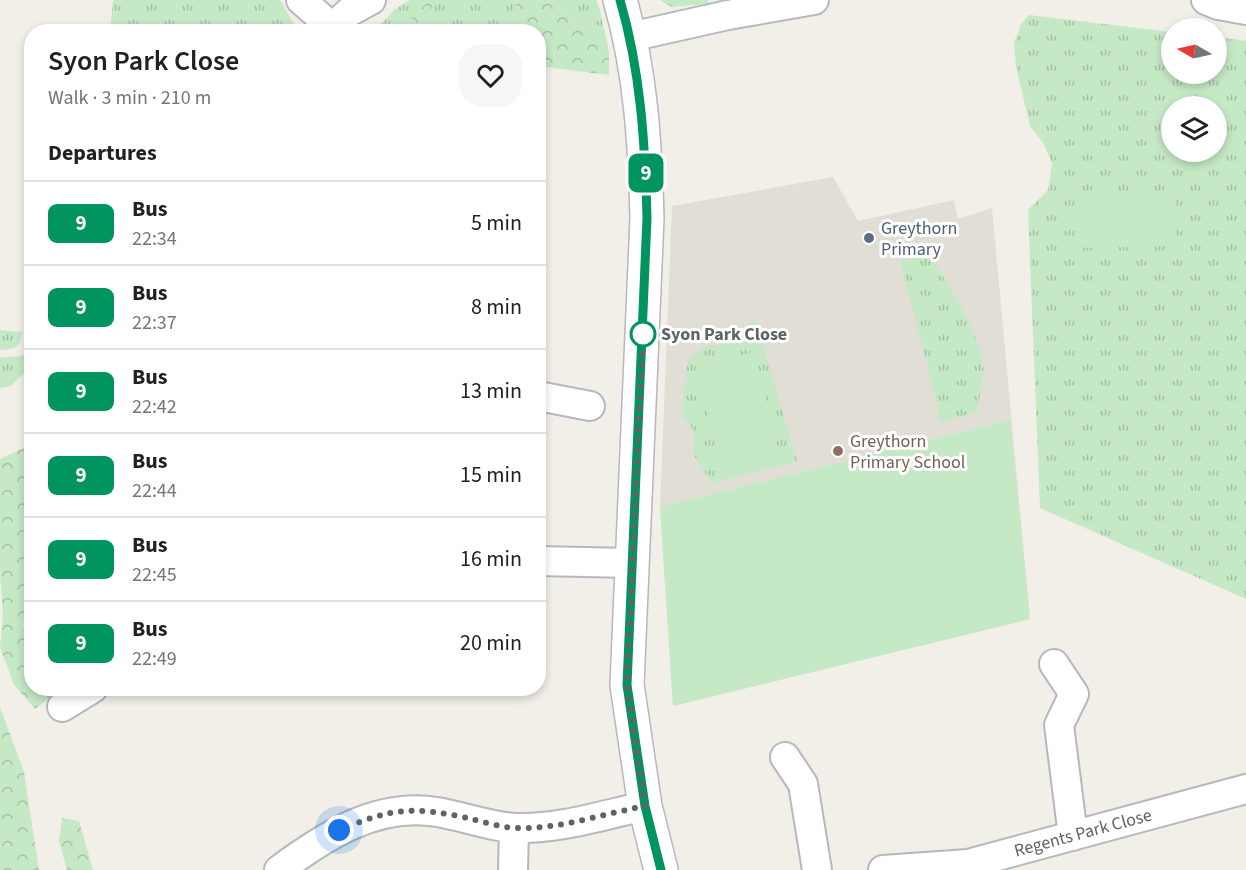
<!DOCTYPE html>
<meta charset="utf-8">
<style>
body{margin:0;font-family:"Source Sans 3",sans-serif;background:#f6f6f6;color:#202124;height:100vh;display:flex;flex-direction:column;font-size:22px;white-space:nowrap}
*{box-sizing:border-box;margin:0}
p{font-size:20px;color:#757577}
.icon{flex:none;width:33px;height:33px;fill:none;stroke:currentColor;stroke-width:2;stroke-linecap:round;stroke-linejoin:round}
.map{position:relative;flex:1;overflow:hidden}
.drawer{position:absolute;left:24px;top:24px;width:522px;height:672px;display:flex;flex-direction:column;background:#fff;border-radius:24px;box-shadow:0 3px 9px #0003}
.drawer>*{flex:none}
.badge{padding:0 12px;border-radius:9px;font-size:21px;line-height:39px}
.needle{width:39px;rotate:279deg}
.tools{position:absolute;left:1161px;top:18px;display:grid;gap:12px}
.tools a{display:grid;place-items:center;width:66px;height:66px;border-radius:50%;background:#fff;box-shadow:0 3px 9px #0003;font-size:30px}
.you{position:absolute;width:30px;height:30px;margin:-15px;border:4px solid #fff;border-radius:50%;background:#1a73e8;box-shadow:0 0 0 9px #1a73e833}
.map>.badge{position:absolute;translate:-50% -50%;box-shadow:0 0 0 3px #fff}
h2{padding:0 24px;font-size:22px;line-height:54px}
.round{display:grid;place-items:center;flex:none;width:63px;height:63px;border-radius:24px;background:#f6f6f6}
.summary{display:flex;align-items:center;justify-content:space-between;height:102px;padding:0 24px}
h1{font-size:28px;font-weight:600;line-height:45px}
ul{padding:0;list-style:none}
li{display:flex;align-items:center;gap:18px;height:84px;padding:0 24px;border-top:2px solid #e0e0e0}
li div{flex:1}
li b{display:block;font-size:22px}
li em{font-style:normal}
li .badge{min-width:66px;font-weight:700;text-align:center}
.map>svg:first-child{display:block}
.education{fill:#e1ded6}
.grass{fill:url(#grass-tufts);fill-rule:evenodd}
.forest{fill:url(#forest-crowns)}
.pitch{fill:#c5e8c5}
.lines{fill:none;stroke-linecap:round;stroke-linejoin:round}
.minor-casing{stroke:#b5b8bc;stroke-width:32}
.tertiary-casing{stroke:#b5b8bc;stroke-width:36}
.minor{stroke:#fff;stroke-width:28}
.tertiary{stroke:#fff;stroke-width:33}
.line-casing{stroke:#fff;stroke-width:14}
.line{stroke:#00945e;stroke-width:9}
.walk{stroke:#5f6368;stroke-width:6;stroke-dasharray:0 10.8}
.service-dot{fill:#5c6f8a;stroke:#fff;stroke-width:2}
.stop-dot{fill:#fff;stroke:#00945e;stroke-width:3}
.education-dot{fill:#8d6e63;stroke:#fff;stroke-width:2}
.labels{text-anchor:middle;dominant-baseline:central;stroke-width:6;stroke-linejoin:round;paint-order:stroke}
.service-label{font-size:18px;fill:#4e5e75;stroke:#fff;text-anchor:start}
.stop-label{font-size:18px;font-weight:bold;fill:#5f6368;stroke:#fff;text-anchor:start}
.education-label{font-size:18px;fill:#785e54;stroke:#fff;text-anchor:start}
.street-label{font-size:18px;fill:#5f6368;stroke:#fff}
</style>
<div class="map">
<svg width="1246" height="870" viewBox="0 0 1246 870">
<defs>
<pattern id="grass-tufts" width="24" height="20" patternUnits="userSpaceOnUse" patternTransform="scale(1.5)"><rect width="24" height="20" fill="#c5e8c5"/><path d="M3 7l-1-3M5 7V3M7 7l1-3M15 17l-1-3M17 17v-4M19 17l1-3" fill="none" stroke="#a3c0a4"/></pattern>
<pattern id="forest-crowns" width="20" height="18" patternUnits="userSpaceOnUse" patternTransform="scale(1.5)"><rect width="20" height="18" fill="#c5e8c5"/><path d="M2 6a3 3 0 1 1 6 0M12 15a3 3 0 1 1 6 0" fill="none" stroke="#a3c0a4"/></pattern>
</defs>
<rect width="100%" height="100%" fill="#f1efe8"/>
<path class="education" d="M 833,177 L 858,221 L 954,200 L 958,219 L 992,208 L 1030,619 L 673,706 L 660,507 L 672,206 Z"/>
<path class="grass" d="M 113,0 L 280,0 L 298,31 L 110,31 Z
M 410,0 L 518,0 L 508,26 L 500,31 L 424,31 L 434,4 L 411,19 L 405,31 L 374,32 L 394,10 Z
M 536,0 L 596,0 L 599,7 L 609,51 L 557,5 Z
M 1029,15 L 1171,32 L 1172,74 L 1216,74 L 1217,37 L 1246,41 L 1246,599 L 1040,508 L 1028,210 L 1048,190 L 1052,164 L 1044,144 L 1030,126 L 1016,67 L 1014,44 L 1021,24 ZM 1172,106 L 1216,106 L 1216,152 L 1172,152 Z
M 922,256 L 935,263 L 965,313 L 978,344 L 984,371 L 977,412 L 940,422 L 936,399 L 900,260 Z
M 756,321 L 797,461 L 712,483 L 693,454 L 694,436 L 691,426 L 681,413 L 688,360 L 702,348 L 735,340 L 748,325 Z
M 0,330 L 22,332 C 19,350 16,348 0,350 Z
M 31,350 L 31,366 L 11,386 L 0,388 L 0,358 L 28,355 Z"/>
<path class="forest" d="M 518,0 L 536,0 L 557,5 L 609,51 L 609,75 L 546,67 L 539,71 L 538,32 L 500,31 L 508,26 Z
M 660,0 L 708,0 L 709,3 L 672,7 Z
M 427,3 L 434,4 L 424,31 L 405,31 L 411,19 Z
M 31,445 L 32,572 L 23,625 L 31,663 L 32,688 L 48,689 L 53,695 L 35,709 L 14,685 L 0,647 L 3,616 L 0,571 L 0,459 Z
M 0,707 L 24,772 L 39,870 L 0,870 Z
M 62,818 L 79,821 L 93,870 L 67,870 L 59,841 Z"/>
<path class="pitch" d="M 1175,191 L 1175,246 L 1083,248 L 1082,192 Z
M 752,352 L 783,465 L 728,479 L 695,368 Z
M 1010,420 L 1030,619 L 673,706 L 660,507 Z"/>
<g class="lines">
<defs>
<path id="minor" d="M 301,0 L 333,28 L 349,12 L 371,0
M 1206,0 L 1218,5 L 1246,10
M 630,37 L 728,15 L 814,0
M 538,396 L 590,406
M 538,561 L 631,563
M 1054,664 L 1074,694 L 1059,725 L 1073,836
M 62,707 L 93,688
M 785,757 L 803,784 L 817,870
M 279,870 C 325,836 377,802 437,812 C 462,816 494,828 518,828 C 560,829 603,815 645,806
M 513,870 L 514,828
M 883,870 L 968,864 L 1246,789"/>
<path id="tertiary" d="M 620,0 C 641,72 645,144 647,218 L 627,685 L 645,806 L 661,870"/>
</defs>
<use href="#minor" class="minor-casing"/>
<use href="#tertiary" class="tertiary-casing"/>
<use href="#minor" class="minor"/>
<use href="#tertiary" class="tertiary"/>
</g>
<g class="lines">
<defs>
<path id="line" d="M 620,0 C 641,72 645,144 647,218 L 627,685 L 645,806 L 661,870"/>
</defs>
<use href="#line" class="line-casing"/>
<use href="#line" class="line"/>
<path class="walk" d="M 339,830 C 394,808 410,806 468,818 C 484,822 502,828 518,828 C 560,829 603,814 645,806 L 627,685 L 643,332 L 643,334"/>
</g>
<circle class="service-dot" cx="869" cy="238" r="6"/>
<circle class="stop-dot" cx="643" cy="334" r="12"/>
<circle class="education-dot" cx="838" cy="451" r="6"/>
<g class="labels">
<g class="service-label">
<text x="881" y="228">Greythorn<tspan x="881" dy="21">Primary</tspan></text>
</g>
<g class="stop-label">
<text x="661" y="334">Syon Park Close</text>
</g>
<g class="education-label">
<text x="850" y="441">Greythorn<tspan x="850" dy="21">Primary School</tspan></text>
</g>
<g class="street-label">
<text transform="translate(1083 833) rotate(-15)">Regents Park Close</text>
</g>
</g>
</svg>
<div class="tools">
<a><svg class="needle" viewBox="-14 -14 28 28"><path d="M0-13l5 13h-10z" fill="#e53935"/><path d="M0 13l5-13h-10z" fill="#757577"/></svg></a>
<a><svg class="icon" aria-label="layers" viewBox="0 0 24 24"><path d="M12 4l9 5-9 5-9-5zM3 14l9 5 9-5"/></svg></a>
</div>
<div class="you" style="left:339px;top:830px"></div>
<b class="badge" style="left:646px;top:173px;background:#00945e;color:#fff">9</b>
<section class="drawer">
<div class="summary"><div><h1>Syon Park Close</h1><p>Walk · 3 min · 210 m</p></div><a class="round"><svg class="icon" aria-label="heart" viewBox="0 0 24 24"><path d="M12 20l-8-8c-3-5 5-10 8-4 3-6 11-1 8 4z"/></svg></a></div>
<h2>Departures</h2>
<ul>
<li><span class="badge" style="background:#00945e;color:#fff">9</span><div><b>Bus</b><p>22:34</p></div><em>5 min</em></li>
<li><span class="badge" style="background:#00945e;color:#fff">9</span><div><b>Bus</b><p>22:37</p></div><em>8 min</em></li>
<li><span class="badge" style="background:#00945e;color:#fff">9</span><div><b>Bus</b><p>22:42</p></div><em>13 min</em></li>
<li><span class="badge" style="background:#00945e;color:#fff">9</span><div><b>Bus</b><p>22:44</p></div><em>15 min</em></li>
<li><span class="badge" style="background:#00945e;color:#fff">9</span><div><b>Bus</b><p>22:45</p></div><em>16 min</em></li>
<li><span class="badge" style="background:#00945e;color:#fff">9</span><div><b>Bus</b><p>22:49</p></div><em>20 min</em></li>
</ul>
</section>
</div>
